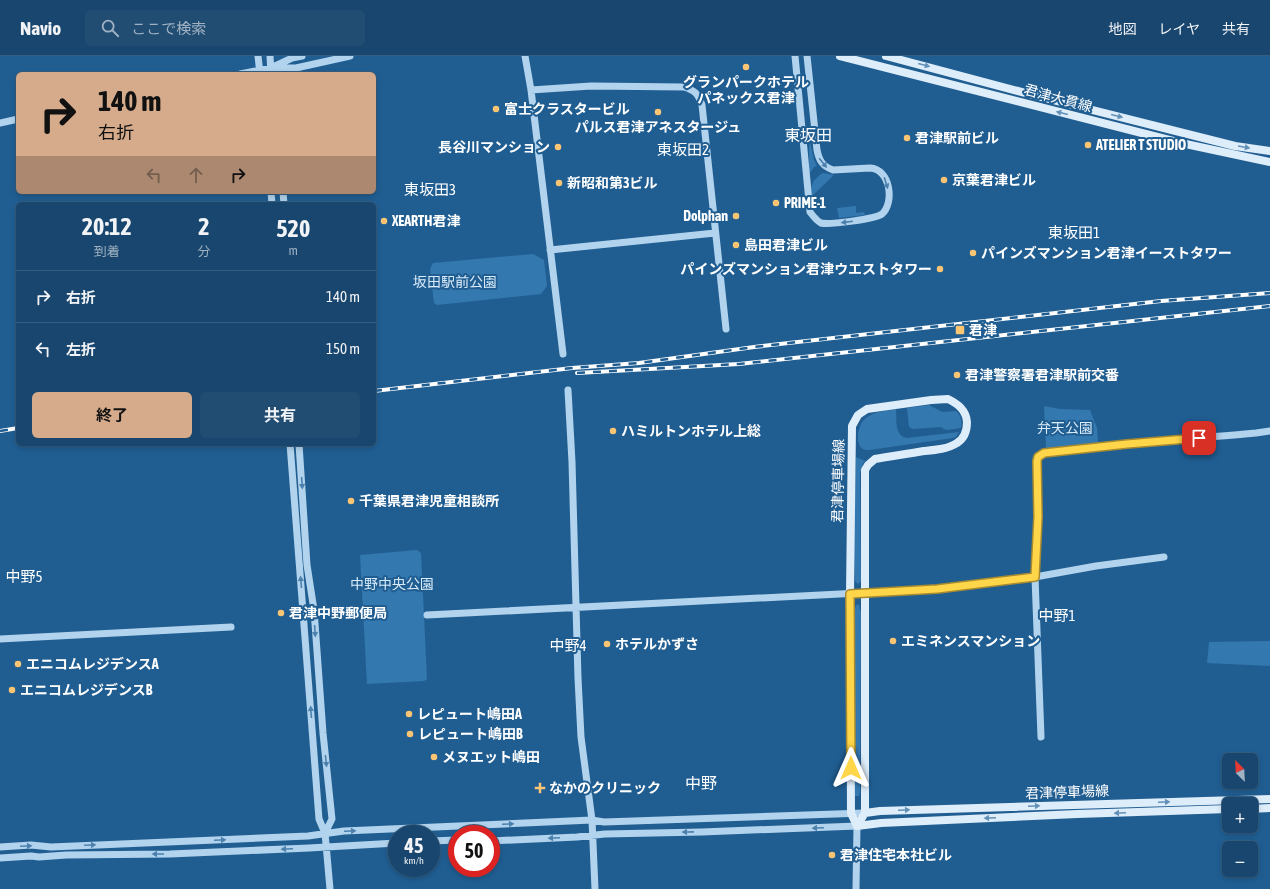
<!DOCTYPE html>
<html lang="ja">
<meta charset="utf-8">
<style>
body{margin:0;font-family:"Asap Condensed","Noto Sans JP",sans-serif;background:#214d73;color:#f1f3f6;height:100vh;display:flex;flex-direction:column;font-size:15px;white-space:nowrap}
*{box-sizing:border-box;margin:0}
p{font-size:13px;color:#9fb1c2}
.icon{flex:none;width:22px;height:22px;fill:none;stroke:currentColor;stroke-width:2;stroke-linecap:round;stroke-linejoin:round}
.map{position:relative;flex:1;overflow:hidden}
.side{position:absolute;left:16px;top:146px;width:360px;height:244px;display:flex;flex-direction:column;background:#18466e;border-radius:6px;box-shadow:0 2px 6px #0003,0 0 0 1px #365e81}
.side>*{flex:none}
.hud{position:absolute;left:16px;top:16px;width:360px;height:122px;border-radius:6px;box-shadow:0 2px 6px #0003,0 0 0 1px #365e81;background:#d6ab8b;color:#111;overflow:hidden}
.needle{width:26px;rotate:336deg}
.buttons{position:absolute;left:1222px;top:697px;display:grid;gap:8px}
.buttons a{display:grid;place-items:center;width:36px;height:36px;border-radius:6px;background:#18466e;box-shadow:0 2px 6px #0003,0 0 0 1px #365e81;font-size:20px}
.speed{position:absolute;left:388px;top:769px;display:flex;gap:8px;font-size:20px;font-weight:700;text-align:center}
.speed>*{display:grid;place-content:center;width:52px;height:52px;border-radius:50%;background:#18466e;box-shadow:0 2px 6px #0003,0 0 0 1px #365e81;line-height:1}
.speed small{font-size:10px;font-weight:400}
.speed .limit{border:6px solid #d22;background:#fff;color:#111}
.pin{position:absolute;display:grid;place-items:center;width:34px;height:34px;color:#fff;margin:-17px;border-radius:8px;box-shadow:0 2px 6px #0006}
.me{position:absolute;width:44px;margin:-22px;rotate:0deg;stroke-linejoin:round;filter:drop-shadow(0 0 3px #0008)}
.turn{display:flex;align-items:center;gap:14px;height:84px;padding:0 16px;font-size:18px}
.turn .icon{width:52px;height:52px;stroke-width:2.5}
.turn b{display:block;font-size:28px;line-height:34px}
.lanes{display:flex;align-items:center;height:38px;padding:0 16px;background:#0003;justify-content:center;gap:20px;direction:ltr}
.lanes .off{opacity:.35}
.eta{display:flex;justify-content:space-evenly;align-items:center;height:68px;text-align:center}
.eta b{font-size:24px;font-weight:700;line-height:28px}
.action{display:flex;gap:8px;margin-top:auto;padding:8px 16px}
.action a{flex:1;height:46px;border-radius:6px;background:#d6ab8b;color:#111;font-size:16px;font-weight:700;line-height:46px;text-align:center}
.action a+a{background:#214d73;color:#f1f3f6}
ul{padding:0;list-style:none}
li{display:flex;align-items:center;gap:12px;height:52px;padding:0 16px;border-top:1px solid #365e81}
li div{flex:1}
li b{display:block;font-size:15px}
li em{font-style:normal}
header{display:flex;align-items:center;gap:24px;box-sizing:border-box;height:56px;padding:0 20px;background:#18466e;border-bottom:1px solid #365e81}
header strong{font-size:19px}
nav{display:flex;gap:22px;margin-inline-start:auto;font-size:14px}
.search{width:280px;height:36px;background:#214d73;display:flex;align-items:center;gap:10px;box-sizing:border-box;padding:0 14px;border-radius:6px;color:#9fb1c2;font-size:15px}
.map>svg:first-child{display:block}
.green{fill:#3478b0}
.lines{fill:none;stroke-linecap:round;stroke-linejoin:round}
.tertiary{stroke:#b2d3ed;stroke-width:7}
.secondary{stroke:#deedfa;stroke-width:8}
.rail-casing{stroke:#fff;stroke-width:4}
.rail{stroke:#205e92;stroke-width:2.5;stroke-dasharray:8;stroke-linecap:butt}
.oneway{fill:#6290b6}
.oneway2{fill:#4c81ad}
.route-casing{stroke:#a68a30;stroke-width:10}
.route{stroke:#ffd54a;stroke-width:7}
.poi-dot{fill:#fbc573;stroke:#205e92;stroke-width:1.5}
.labels{text-anchor:middle;dominant-baseline:central;stroke-width:4;stroke-linejoin:round;paint-order:stroke}
.poi-label{font-size:14px;font-weight:bold;fill:#fff;stroke:#205e92;text-anchor:start}
.street-label{font-size:14px;fill:#fff;stroke:#205e92}
.park-label{font-size:14px;fill:#d8ebfa;stroke:#205e92}
.neighbourhood-label{font-size:15px;fill:#fff;stroke:#205e92}
.quarter-label{font-size:16px;fill:#fff;stroke:#205e92}
</style>
<header>
<strong>Navio</strong>
<div class="search"><svg class="icon" aria-label="search" viewBox="0 0 24 24"><circle cx="10" cy="10" r="6"/><path d="M15 15l6 6"/></svg>ここで検索</div>
<nav><a>地図</a><a>レイヤ</a><a>共有</a></nav>
</header>
<div class="map">
<svg width="1270" height="833" viewBox="0 0 1270 833">
<rect width="100%" height="100%" fill="#205e92"/>
<path class="green" d="M810 85 814 104 817 110 814 111 809 118V92Z
M823 117 834 119 812 140C810 129 813 123 823 117Z
M856 150V157L864 156 865 159 839 162 837 152Z
M533 198 544 204 547 230 541 238 437 249 434 247 430 213 433 207Z
M929 349 942 356 956 355C961 359 962 365 961 372L946 374 941 371 913 373 909 371 907 352Z
M1044 350 1060 353 1090 354 1097 372 1098 387 1048 394 1046 391Z
M896 353C897 364 894 380 907 382L959 376 956 381 953 382 869 394C868 394 864 394 863 393 854 388 858 367 866 362 875 355 885 355 896 353Z
M856 401 865 405 863 407 860 418 861 525 858 528 855 525 854 491Z
M417 494 421 497 427 623 424 625 367 628 360 499Z
M857 548 859 549 861 557 860 736 859 740H855V552Z
M1270 585V610L1207 607 1209 586Z"/>
<g class="lines">
<path class="tertiary" d="M258 0 260 18
M270 0 271 18
M525 0 531 34 563 298
M795 0 810 156C813 160 817 165 821 167 829 169 876 163 882 158 895 146 890 113 870 112L833 114C822 110 819 104 817 94L807 0
M273 11 292 2 302 0
M240 18 271 12H296L350 0
M531 34 591 30 684 31C696 35 698 38 702 49L726 273
M0 67 18 63
M271 136 272 148
M283 136 284 148
M550 194 715 177
M568 334 572 406 578 622 581 681 592 764 595 833
M290 388 319 763 325 777 330 833
M299 388 307 509 314 554 323 677 332 763 325 777
M427 559 937 533 1035 521 1096 510 1164 501
M0 583 231 571
M1041 681 1035 521 1038 461 1037 405 1038 401C1048 394 1073 394 1086 393 1143 386 1200 382 1256 377L1270 375
M431 785 457 784
M491 785 577 781 605 778 702 776 857 770 856 833
M0 791 31 789 51 791 308 780 344 775 592 764 604 766 865 757
M0 802 31 800 39 801 66 799 170 798 309 792 397 787"/>
<path class="secondary" d="M840 0 1181 87 1270 106
M886 0 1033 39 1235 90 1270 95
M948 343C958 348 966 354 967 366 967 374 965 382 957 387 948 393 935 394 924 395 908 398 891 400 875 403L868 409 865 414V757L857 770 851 757 850 538 852 370 858 359 867 353 931 344Z
M1251 753 1270 752
M865 757 880 755 1270 743
M857 770 881 767 1077 758 1229 753"/>
<g class="rail-casing">
<path id="rail" d="M577 317 739 308 1270 250
M374 335 572 312 639 307 754 291 1161 245 1270 237
M0 375 18 372"/>
</g>
<use href="#rail" class="rail"/>
</g>
<defs><path id="oneway-solid" d="M-6-.8H1V-3.2L6.5 0L1 3.2V.8H-6Z"/></defs>
<g class="oneway">
<use href="#oneway-solid" transform="translate(924 9) rotate(15)"/>
<use href="#oneway-solid" transform="translate(1062 57) rotate(-166)"/>
<use href="#oneway-solid" transform="translate(1117 60) rotate(14)"/>
<use href="#oneway-solid" transform="translate(1244 91) rotate(10)"/>
<use href="#oneway-solid" transform="translate(1164 746) rotate(-2)"/>
<use href="#oneway-solid" transform="translate(1034 750) rotate(-2)"/>
<use href="#oneway-solid" transform="translate(904 754) rotate(-2)"/>
<use href="#oneway-solid" transform="translate(1120 757) rotate(178)"/>
<use href="#oneway-solid" transform="translate(990 762) rotate(177)"/>
</g>
<g class="oneway2">
<use href="#oneway-solid" transform="translate(823 107) rotate(51)"/>
<use href="#oneway-solid" transform="translate(886 127) rotate(73)"/>
<use href="#oneway-solid" transform="translate(847 166) rotate(173)"/>
<use href="#oneway-solid" transform="translate(302 427) rotate(86)"/>
<use href="#oneway-solid" transform="translate(301 526) rotate(-95)"/>
<use href="#oneway-solid" transform="translate(315 575) rotate(86)"/>
<use href="#oneway-solid" transform="translate(311 656) rotate(-94)"/>
<use href="#oneway-solid" transform="translate(326 705) rotate(84)"/>
<use href="#oneway-solid" transform="translate(508 768) rotate(-3)"/>
<use href="#oneway-solid" transform="translate(818 772) rotate(178)"/>
<use href="#oneway-solid" transform="translate(350 775) rotate(-3)"/>
<use href="#oneway-solid" transform="translate(688 776) rotate(179)"/>
<use href="#oneway-solid" transform="translate(554 782) rotate(178)"/>
<use href="#oneway-solid" transform="translate(220 784) rotate(-2)"/>
<use href="#oneway-solid" transform="translate(90 789) rotate(-2)"/>
<use href="#oneway-solid" transform="translate(26 790) rotate(-2)"/>
<use href="#oneway-solid" transform="translate(287 793) rotate(178)"/>
<use href="#oneway-solid" transform="translate(158 798) rotate(180)"/>
</g>
<g class="lines">
<g class="route-casing">
<path id="route" d="M851 712 850 538 937 533 1035 521 1038 461 1037 405 1038 401 1044 397 1127 388 1199 382"/>
</g>
<use href="#route" class="route"/>
</g>
<g class="poi-dot">
<circle cx="746" cy="11" r="4"/>
<circle cx="496" cy="53" r="4"/>
<circle cx="658" cy="56" r="4"/>
<circle cx="907" cy="82" r="4"/>
<circle cx="1088" cy="89" r="4"/>
<circle cx="558" cy="91" r="4"/>
<circle cx="944" cy="124" r="4"/>
<circle cx="559" cy="127" r="4"/>
<circle cx="776" cy="147" r="4"/>
<circle cx="736" cy="160" r="4"/>
<circle cx="384" cy="165" r="4"/>
<circle cx="736" cy="189" r="4"/>
<circle cx="973" cy="197" r="4"/>
<circle cx="940" cy="213" r="4"/>
<rect x="955" y="269" width="10" height="10" rx="2"/>
<circle cx="957" cy="319" r="4"/>
<circle cx="613" cy="375" r="4"/>
<circle cx="351" cy="445" r="4"/>
<circle cx="281" cy="557" r="4"/>
<circle cx="893" cy="585" r="4"/>
<circle cx="607" cy="588" r="4"/>
<circle cx="18" cy="608" r="4"/>
<circle cx="12" cy="634" r="4"/>
<circle cx="409" cy="658" r="4"/>
<circle cx="410" cy="678" r="4"/>
<circle cx="434" cy="701" r="4"/>
<path d="M538 726h4v4h4v4h-4v4h-4v-4h-4v-4h4z"/>
<circle cx="832" cy="799" r="4"/>
</g>
<g class="labels">
<g class="poi-label">
<text x="746" y="26" text-anchor="middle">グランパークホテル<tspan x="746" dy="16">パネックス君津</tspan></text>
<text x="504" y="53">富士クラスタービル</text>
<text x="658" y="71" text-anchor="middle">パルス君津アネスタージュ</text>
<text x="915" y="82">君津駅前ビル</text>
<text x="1096" y="89">ATELIER T STUDIO</text>
<text x="550" y="91" text-anchor="end">長谷川マンション</text>
<text x="952" y="124">京葉君津ビル</text>
<text x="567" y="127">新昭和第3ビル</text>
<text x="784" y="147">PRIME-1</text>
<text x="728" y="160" text-anchor="end">Dolphan</text>
<text x="392" y="165">XEARTH君津</text>
<text x="744" y="189">島田君津ビル</text>
<text x="981" y="197">パインズマンション君津イーストタワー</text>
<text x="932" y="213" text-anchor="end">パインズマンション君津ウエストタワー</text>
<text x="969" y="274">君津</text>
<text x="965" y="319">君津警察署君津駅前交番</text>
<text x="621" y="375">ハミルトンホテル上総</text>
<text x="359" y="445">千葉県君津児童相談所</text>
<text x="289" y="557">君津中野郵便局</text>
<text x="901" y="585">エミネンスマンション</text>
<text x="615" y="588">ホテルかずさ</text>
<text x="26" y="608">エニコムレジデンスA</text>
<text x="20" y="634">エニコムレジデンスB</text>
<text x="417" y="658">レピュート嶋田A</text>
<text x="418" y="678">レピュート嶋田B</text>
<text x="442" y="701">メヌエット嶋田</text>
<text x="549" y="732">なかのクリニック</text>
<text x="840" y="799">君津住宅本社ビル</text>
</g>
<g class="street-label">
<text transform="translate(1058 42) rotate(15)">君津大貫線</text>
<text transform="translate(838 425) rotate(-89)">君津停車場線</text>
<text transform="translate(1067 736) rotate(-2)">君津停車場線</text>
</g>
<g class="park-label">
<text x="455" y="226">坂田駅前公園</text>
<text x="1065" y="372">弁天公園</text>
<text x="392" y="528">中野中央公園</text>
</g>
<g class="neighbourhood-label">
<text x="683" y="93">東坂田2</text>
<text x="430" y="133">東坂田3</text>
<text x="1074" y="176">東坂田1</text>
<text x="24" y="520">中野5</text>
<text x="1057" y="559">中野1</text>
<text x="568" y="589">中野4</text>
</g>
<g class="quarter-label">
<text x="808" y="79">東坂田</text>
<text x="701" y="727">中野</text>
</g>
</g>
</svg>
<div class="buttons">
<a><svg class="needle" viewBox="-14 -14 28 28"><path d="M0-13l5 13h-10z" fill="#e53935"/><path d="M0 13l5-13h-10z" fill="#9fb1c2"/></svg></a>
<a>+</a>
<a>−</a>
</div>
<div class="speed"><div>45<small>km/h</small></div><div class="limit">50</div></div>
<div class="pin" style="left:1199px;top:382px;background:#d93025"><svg class="icon" aria-label="arrive" viewBox="0 0 24 24"><path d="M6 21V4h12l-3 4 3 4H6"/></svg></div>
<svg class="me" style="left:851px;top:712px" viewBox="-20 -20 40 40"><path d="M0-17L14 15 0 8-14 15z" fill="#ffd54a" stroke="#fff" stroke-width="4"/></svg>
<div class="hud">
<div class="turn"><svg class="icon" aria-label="right" viewBox="0 0 24 24"><path d="M7 20v-9h11M14 6l5 5-5 5"/></svg><div><b>140 m</b>右折</div></div>
<div class="lanes"><svg class="icon off" aria-label="left" viewBox="0 0 24 24"><path d="M17 20v-9H6M10 6l-5 5 5 5"/></svg><svg class="icon off" aria-label="ahead" viewBox="0 0 24 24"><path d="M12 20V5M6 11l6-6 6 6"/></svg><svg class="icon" aria-label="right" viewBox="0 0 24 24"><path d="M7 20v-9h11M14 6l5 5-5 5"/></svg></div>
</div>
<section class="side">
<div class="eta">
<div><b>20:12</b><p>到着</p></div>
<div><b>2</b><p>分</p></div>
<div><b>520</b><p>m</p></div>
</div>
<ul>
<li><svg class="icon" aria-label="right" viewBox="0 0 24 24"><path d="M7 20v-9h11M14 6l5 5-5 5"/></svg><div><b>右折</b></div><em>140 m</em></li>
<li><svg class="icon" aria-label="left" viewBox="0 0 24 24"><path d="M17 20v-9H6M10 6l-5 5 5 5"/></svg><div><b>左折</b></div><em>150 m</em></li>
</ul>
<div class="action"><a>終了</a><a>共有</a></div>
</section>
</div>
